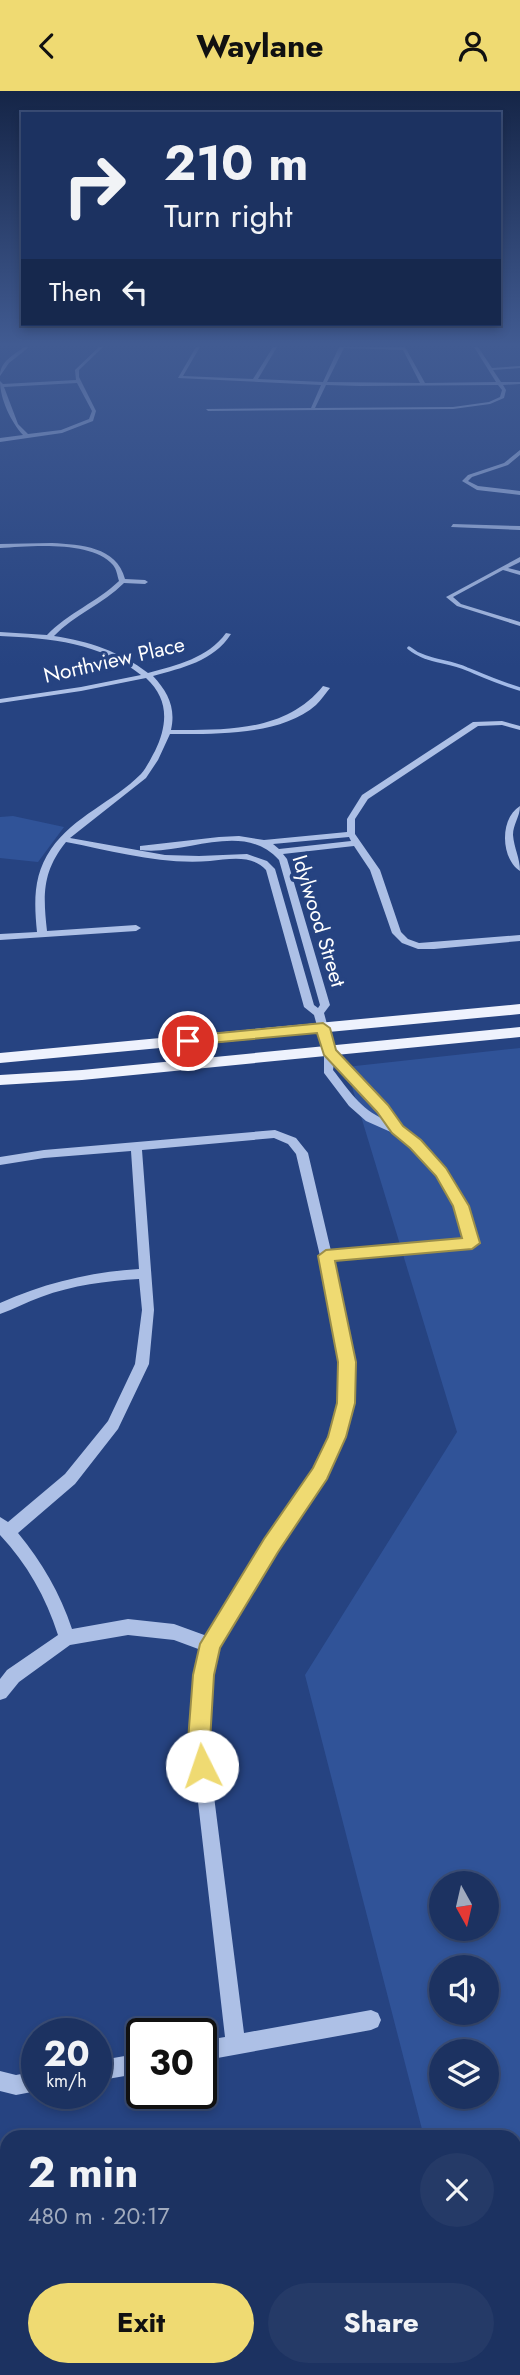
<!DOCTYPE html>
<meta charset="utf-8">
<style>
body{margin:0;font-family:Jost,sans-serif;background:#253a67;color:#f1f3f6;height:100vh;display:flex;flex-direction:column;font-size:26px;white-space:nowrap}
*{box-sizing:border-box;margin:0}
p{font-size:23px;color:#a0aabd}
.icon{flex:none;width:38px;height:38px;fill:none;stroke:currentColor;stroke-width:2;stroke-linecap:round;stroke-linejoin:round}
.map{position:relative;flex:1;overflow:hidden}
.drawer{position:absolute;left:0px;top:2039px;width:522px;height:247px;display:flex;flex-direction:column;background:#1c3261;border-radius:21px 21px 0 0;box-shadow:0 4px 10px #0003,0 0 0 2px #3a4d76}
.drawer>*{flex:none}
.top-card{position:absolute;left:21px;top:21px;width:480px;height:214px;border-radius:0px;box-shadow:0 4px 10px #0003,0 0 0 2px #3a4d76;background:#1c3261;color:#f1f3f6;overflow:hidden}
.needle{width:46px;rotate:172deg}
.tools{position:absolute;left:429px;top:1780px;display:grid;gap:14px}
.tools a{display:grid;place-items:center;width:70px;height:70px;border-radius:50%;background:#1c3261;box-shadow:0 4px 10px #0003,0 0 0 2px #3a4d76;font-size:35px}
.speed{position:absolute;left:21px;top:1927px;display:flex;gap:14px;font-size:35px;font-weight:700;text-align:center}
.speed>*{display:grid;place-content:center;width:91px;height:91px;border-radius:50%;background:#1c3261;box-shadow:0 4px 10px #0003,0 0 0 2px #3a4d76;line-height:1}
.speed small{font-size:18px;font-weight:400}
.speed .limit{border:4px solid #111;border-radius:10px;background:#fff;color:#111}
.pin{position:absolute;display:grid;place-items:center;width:60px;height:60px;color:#fff;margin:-30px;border:4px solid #fff;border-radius:50%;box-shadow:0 2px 7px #0007}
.me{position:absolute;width:77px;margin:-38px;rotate:356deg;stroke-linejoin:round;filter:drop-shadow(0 0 5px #0008)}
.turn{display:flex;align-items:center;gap:24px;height:147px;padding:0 28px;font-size:32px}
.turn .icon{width:91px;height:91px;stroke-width:2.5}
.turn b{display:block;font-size:49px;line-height:60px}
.then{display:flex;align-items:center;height:66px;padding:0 28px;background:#0003;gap:14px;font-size:26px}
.round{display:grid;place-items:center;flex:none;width:74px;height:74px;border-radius:37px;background:#253a67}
.overview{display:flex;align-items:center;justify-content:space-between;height:119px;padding:0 28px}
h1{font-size:42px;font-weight:700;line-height:52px}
.cta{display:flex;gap:14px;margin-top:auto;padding:14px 28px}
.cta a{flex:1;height:80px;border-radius:42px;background:#efda72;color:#111;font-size:28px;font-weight:700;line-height:80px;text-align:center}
.cta a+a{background:#253a67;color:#f1f3f6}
header{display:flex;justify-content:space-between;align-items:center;height:91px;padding:0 28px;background:#efda72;color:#111;font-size:32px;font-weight:700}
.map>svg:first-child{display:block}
.green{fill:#305398;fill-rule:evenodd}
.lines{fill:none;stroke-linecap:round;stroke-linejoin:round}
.stream{stroke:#a2bae7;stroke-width:3.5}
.minor{fill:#adc0e6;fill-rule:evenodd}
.major{fill:#eef2fd;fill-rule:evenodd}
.route{fill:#efda72;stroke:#9b8e4a;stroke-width:2}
.labels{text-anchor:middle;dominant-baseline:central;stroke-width:7;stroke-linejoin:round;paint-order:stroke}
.far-street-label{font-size:21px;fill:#fff;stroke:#264381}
</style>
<header><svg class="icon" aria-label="back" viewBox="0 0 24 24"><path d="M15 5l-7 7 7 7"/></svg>Waylane<svg class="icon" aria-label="person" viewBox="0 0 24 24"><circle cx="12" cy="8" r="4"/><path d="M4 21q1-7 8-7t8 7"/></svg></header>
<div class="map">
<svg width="520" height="2284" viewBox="0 0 520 2284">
<rect width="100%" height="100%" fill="#264381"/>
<path class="green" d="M13 725 64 736 38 771 0 767V726Z
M520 957V2284H0V2193L7 2191V2278H514V2046H424L305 1584 457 1341 346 976ZM441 1792H486V1838H441ZM441 1876H486V1922H441ZM441 1960H486V2006H441Z"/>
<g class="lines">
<path class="stream" d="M409 557C426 571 447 569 467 578 486 586 499 592 520 598"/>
<path class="minor" d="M24 256H29L9 272 0 285C0 270 14 264 24 256Z
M99 256H103L79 279V286L96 320 93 330 62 342 0 351V347L23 344C11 331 0 308 0 290L3 293 76 289 75 279ZM77 292 92 320 89 328 61 339 28 343 18 333 4 296Z
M196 256H200L183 285 253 288 273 256H277L258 288 323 291 339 256H405L425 292 496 291 474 256H478L492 277 520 275V277L493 279 501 291H520V293L503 294 506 299 504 307 490 313 453 318 208 320 206 318 311 317 321 294 178 287ZM344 257 403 259 420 292 327 291ZM326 294 360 295 498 294 502 299 500 306 489 311 453 316 315 317Z
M520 359V364L508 374 472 386 468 390 478 395 520 400V404L477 399 462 390 468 384 504 372Z
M453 433 520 435V439L451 436Z
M52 452C81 454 116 455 125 488L145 489 148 491 145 493 124 492C103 513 74 524 54 545 88 550 121 561 148 582 177 574 208 567 226 542L231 543C214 570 182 577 153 585 168 601 176 617 171 639 226 639 286 641 323 595L330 597C326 602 321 609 316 614 281 645 214 643 170 643L158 669 146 687 70 747 165 764 199 765 247 763 267 770 275 778 314 914 318 917 320 914 279 769C243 729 185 765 140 759V755L219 746 239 745 264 749 347 741V728L362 704 473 631 502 630 520 635V639L502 634 478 635 368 708 355 728V743L380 779 401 841 408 848 419 852 520 844V850L434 858H418L402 852 392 842 370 779 354 755 283 763 287 768 330 914 324 922 334 959 386 1015 401 1036 419 1050 445 1078 467 1115 478 1152 476 1155 472 1157 333 1169 354 1271 353 1312 344 1346 325 1386 276 1460 217 1556 212 1584 207 1650 244 1942 371 1919 378 1922 381 1929 378 1936 371 1939 201 1970V1950L225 1946 191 1650 196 1584 201 1559 174 1549 128 1544 70 1554 19 1591 6 1607 0 1609V1588L7 1579 58 1544C46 1506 27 1473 0 1444V1426L8 1431 65 1383 108 1330 135 1273 142 1219 139 1188C106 1190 73 1194 41 1206 27 1211 14 1218 0 1223V1212C45 1192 90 1181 139 1178L131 1060 44 1067 0 1074V1066L44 1059 275 1039 296 1047 308 1062 331 1160 465 1148 455 1115 437 1084 411 1056 393 1042 366 1030 349 1015 324 982V960L314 924 304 916 266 779C251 763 229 768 210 770 161 774 113 760 66 751 42 781 43 804 47 840L136 834 141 837 136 840 0 849V843L37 841C34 811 33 784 51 758 74 725 113 711 141 683 147 676 151 667 155 660 168 633 169 608 146 587L81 600 0 612V608L81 596 141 584C101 552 50 547 0 545V541L47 544C68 522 97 511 119 490 117 484 117 479 113 474 92 449 30 455 0 457V453ZM349 746 351 750 279 758 273 753ZM334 972 378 1021 384 1028C361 1019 348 998 333 979ZM274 1047 288 1053 296 1063 320 1165 340 1271 339 1312 330 1346 315 1378 266 1450 207 1545 174 1533 128 1528 72 1538C60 1502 42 1471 18 1442L75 1393 118 1338 149 1273 154 1219 142 1059Z
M520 466V471L508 477 520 480V484L503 479 453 506 461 513 520 531V535L457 515 446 506Z
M520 715C520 726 513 733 513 744 514 757 520 767 520 780 501 768 499 728 520 715Z
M142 1962V1982L96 1990V1970Z
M0 1980 16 1984 37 1980V2000L16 2004 0 2000Z"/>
<path class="major" d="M520 913V923L0 972V962Z
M520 936V946L82 989 0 994V984L82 979Z"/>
</g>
<linearGradient id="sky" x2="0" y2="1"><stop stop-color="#152547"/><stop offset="0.44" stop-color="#415b92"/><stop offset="1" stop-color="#415b92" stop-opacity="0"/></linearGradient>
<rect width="520" height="576" fill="url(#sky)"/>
<path class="route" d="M323 932 330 937 336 959 388 1014 403 1035 421 1049 446 1077 469 1115 480 1152 472 1158 335 1170 356 1271 355 1312 346 1346 327 1388 278 1461 220 1557 214 1584 210 1650 213 1675 210 1683 202 1686 194 1683 188 1650 193 1584 200 1553 264 1448 313 1377 328 1346 337 1312 338 1271 318 1165 326 1159 462 1147 453 1115 436 1085 410 1057 392 1042 377 1021 324 964 317 942 188 954 181 950 188 945Z"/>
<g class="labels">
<g class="far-street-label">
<text transform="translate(114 569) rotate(-13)">Northview Place</text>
<text transform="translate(319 830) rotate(73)">Idylwood Street</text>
</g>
</g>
</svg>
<div class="tools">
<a><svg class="needle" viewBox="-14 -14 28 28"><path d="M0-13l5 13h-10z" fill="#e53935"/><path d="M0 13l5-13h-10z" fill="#a0aabd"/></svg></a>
<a><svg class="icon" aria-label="sound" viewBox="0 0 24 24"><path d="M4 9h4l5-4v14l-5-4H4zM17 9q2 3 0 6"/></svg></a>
<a><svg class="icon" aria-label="layers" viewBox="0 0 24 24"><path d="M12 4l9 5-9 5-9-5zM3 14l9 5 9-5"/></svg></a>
</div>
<div class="speed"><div>20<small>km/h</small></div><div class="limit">30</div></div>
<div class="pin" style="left:188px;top:950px;background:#d93025"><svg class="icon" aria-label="arrive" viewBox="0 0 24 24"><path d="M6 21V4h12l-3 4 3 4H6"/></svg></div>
<svg class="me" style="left:202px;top:1675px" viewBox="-20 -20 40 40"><circle r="19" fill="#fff"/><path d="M0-13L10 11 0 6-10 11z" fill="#efda72"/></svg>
<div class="top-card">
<div class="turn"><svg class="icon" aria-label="right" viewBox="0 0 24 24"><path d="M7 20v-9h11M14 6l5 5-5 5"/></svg><div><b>210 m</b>Turn right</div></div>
<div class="then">Then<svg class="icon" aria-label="left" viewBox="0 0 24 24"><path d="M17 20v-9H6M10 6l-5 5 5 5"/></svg></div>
</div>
<section class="drawer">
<div class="overview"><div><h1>2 min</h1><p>480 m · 20:17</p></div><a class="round"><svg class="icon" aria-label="close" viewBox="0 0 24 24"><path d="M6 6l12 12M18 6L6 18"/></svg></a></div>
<div class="cta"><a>Exit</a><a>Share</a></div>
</section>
</div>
